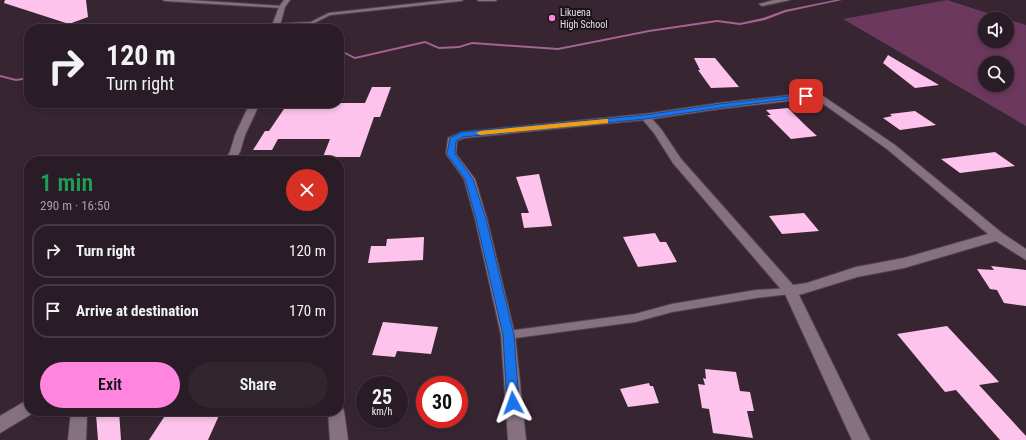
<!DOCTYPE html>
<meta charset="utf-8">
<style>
body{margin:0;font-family:"Roboto Condensed",sans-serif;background:#31252e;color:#f1f3f6;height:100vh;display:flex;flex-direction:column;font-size:15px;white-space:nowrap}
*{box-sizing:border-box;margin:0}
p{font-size:13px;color:#a5a1a7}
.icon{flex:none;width:22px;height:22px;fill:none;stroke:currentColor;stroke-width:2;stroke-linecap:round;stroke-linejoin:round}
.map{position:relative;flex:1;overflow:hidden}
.side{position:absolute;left:24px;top:156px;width:320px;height:260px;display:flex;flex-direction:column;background:#291c26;border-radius:16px;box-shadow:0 2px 6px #0003,0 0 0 1px #453a43}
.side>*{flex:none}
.top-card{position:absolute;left:24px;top:24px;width:320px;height:84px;border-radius:16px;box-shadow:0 2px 6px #0003,0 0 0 1px #453a43;background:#291c26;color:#f1f3f6;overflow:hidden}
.controls{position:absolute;left:978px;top:12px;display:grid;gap:8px}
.controls a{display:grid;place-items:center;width:36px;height:36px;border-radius:50%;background:#291c26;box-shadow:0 2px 6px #0003,0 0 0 1px #453a43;font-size:20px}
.speed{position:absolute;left:356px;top:376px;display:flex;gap:8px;font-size:20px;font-weight:700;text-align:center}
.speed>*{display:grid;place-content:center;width:52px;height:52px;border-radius:50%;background:#291c26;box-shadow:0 2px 6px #0003,0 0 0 1px #453a43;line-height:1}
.speed small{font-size:10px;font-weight:400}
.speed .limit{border:6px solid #d22;background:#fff;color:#111}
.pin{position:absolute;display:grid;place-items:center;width:34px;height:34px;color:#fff;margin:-17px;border-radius:8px;box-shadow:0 2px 6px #0006}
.me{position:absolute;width:44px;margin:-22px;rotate:356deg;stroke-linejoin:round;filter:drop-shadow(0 0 3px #0008)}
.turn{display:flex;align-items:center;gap:14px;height:84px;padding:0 16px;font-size:18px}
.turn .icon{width:52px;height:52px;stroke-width:2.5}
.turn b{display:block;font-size:28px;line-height:34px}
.round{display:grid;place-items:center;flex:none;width:42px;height:42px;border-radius:21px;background:#31252e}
.head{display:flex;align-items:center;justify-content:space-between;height:68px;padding:0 16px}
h1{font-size:24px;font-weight:600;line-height:30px;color:#1e9e55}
.cta{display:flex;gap:8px;margin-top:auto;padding:8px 16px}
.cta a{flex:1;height:46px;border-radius:24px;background:#ff85df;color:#111;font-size:16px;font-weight:600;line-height:46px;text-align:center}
.cta a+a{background:#31252e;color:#f1f3f6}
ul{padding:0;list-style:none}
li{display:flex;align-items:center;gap:12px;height:54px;margin:0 8px 6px;padding:0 8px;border:2px solid #453a43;border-radius:16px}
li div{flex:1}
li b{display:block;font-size:15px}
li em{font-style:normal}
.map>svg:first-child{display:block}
.green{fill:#6c385e;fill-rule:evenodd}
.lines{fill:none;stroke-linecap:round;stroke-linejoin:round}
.stream{fill:#a66393;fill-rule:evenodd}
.building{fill:#fec3ec}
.lane-casing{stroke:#53444e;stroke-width:2}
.street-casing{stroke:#53444e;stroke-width:2}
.lane{fill:#867180;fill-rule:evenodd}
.street{fill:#867180;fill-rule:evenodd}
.route{fill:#1a73e8;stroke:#114b97}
.slow{fill:#f59e0b}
.poi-dot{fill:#ff85df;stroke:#191217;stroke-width:1.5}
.labels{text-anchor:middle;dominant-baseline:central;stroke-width:4;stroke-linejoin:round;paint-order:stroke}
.far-poi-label{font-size:10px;fill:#ebdfe6;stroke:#191217;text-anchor:start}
</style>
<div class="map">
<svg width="1026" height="440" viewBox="0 0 1026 440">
<rect width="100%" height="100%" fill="#372632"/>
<path class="green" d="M947 0 1006 19H985V41H1007V19L1026 25V126L843 19ZM985 63H1007V85H985Z"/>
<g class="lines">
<path class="stream" d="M835 0H842L786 12 765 20 740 25 717 22 649 32 558 50 472 44 459 48 439 49 425 43 355 59 339 51V49L355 57 425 41 439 47 459 46 472 42 558 48 649 30 717 20 740 23 763 18 785 10Z
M0 75 16 79 29 77V79L16 81 0 77Z"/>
</g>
<path class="building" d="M5 0H86L88 17 69 24 4 3Z
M888 55 939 85 915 88 883 63Z
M694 58H715L739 87 711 88 698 70H700Z
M372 87H391L380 117H374L360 157H323L330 139H278L272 150H253L265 131H269L288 103H365Z
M788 108 805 125 817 136 791 139 767 115H771L766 110Z
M915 111 936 125 900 130 883 118 892 116 890 114Z
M995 152 1015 166 960 173 941 159Z
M539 174 552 226 524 228 521 213H529L516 177Z
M804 213 819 231 782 234 769 216Z
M655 233 660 242H666L677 262 638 267 623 237Z
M424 237 423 260 368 263 371 246H386L387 239Z
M991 266 1026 270V306L1004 303 997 290 990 289 977 269 994 270Z
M383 322 438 327 431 354 397 351 395 357 372 355Z
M947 326 999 382 979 385 1026 436V440H1000L956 390 945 392 897 334Z
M705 369 736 372 740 391 750 392 754 411H747L753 438 713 433 709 409 702 408 698 384 705 385 703 378 706 379Z
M649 383 650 386H653L659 403 628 407 620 389Z
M103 411H119L121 440H98L96 414Z
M168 411H221L208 440H149Z"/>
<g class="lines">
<g class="lane-casing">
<path id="lane" d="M163 0H188L282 6 284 7 282 8 165 1Z
M447 0H463L461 1 330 15 312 24 275 26 273 25 275 24 311 22 329 13Z
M477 0H497L495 1H479Z
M790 288 793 289 795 291 793 293 790 294 756 298 672 312 635 322 508 339 505 338 503 335 505 332 508 331 635 314 672 304 756 290Z"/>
</g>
<g class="street-casing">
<path id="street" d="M284 0H290L285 7 279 29H259L273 23 279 7Z
M774 0H790L762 6 759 4Z
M82 26 91 27 95 29H82Z
M817 92 895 145 1002 233 1026 249V260L996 241 904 268 857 277 799 295 870 440H852L785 294 673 163 654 133 643 120 464 138 457 141 456 154 475 179 487 219 515 335 526 440H508L501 335 475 219 464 179 446 154 448 138 462 132 645 114 719 103ZM815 98 887 149 988 234 904 258 856 267 807 283 793 285 681 159 661 129 652 119 719 109Z
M250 103H260L245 135 240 152 234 161H224L230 152 235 135Z
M29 399V411H35V412L0 433V416Z
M339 404 342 406 344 411 348 440H330L328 411H339Z
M71 411H87L86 440H68Z"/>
</g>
<use href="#lane" class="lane"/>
<use href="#street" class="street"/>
</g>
<path class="route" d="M806 94 810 96 809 97 719 108 645 119 463 137 456 141 455 154 473 179 486 219 514 335 519 403 517 407 513 408 509 407 507 403 503 335 476 219 465 179 447 154 450 138 462 132 645 115 719 104Z"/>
<path class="slow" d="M606 119H608V123L480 135 476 133 480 131Z"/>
<circle class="poi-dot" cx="552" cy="18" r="4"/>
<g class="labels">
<g class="far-poi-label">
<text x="560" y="12">Likuena<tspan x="560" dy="12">High School</tspan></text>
</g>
</g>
</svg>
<div class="controls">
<a><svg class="icon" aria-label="sound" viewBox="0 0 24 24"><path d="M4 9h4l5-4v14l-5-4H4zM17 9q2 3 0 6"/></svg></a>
<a><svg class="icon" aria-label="search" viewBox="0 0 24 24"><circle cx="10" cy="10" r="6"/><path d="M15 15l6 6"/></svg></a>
</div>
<div class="speed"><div>25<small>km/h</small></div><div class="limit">30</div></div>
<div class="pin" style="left:806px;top:96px;background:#d93025"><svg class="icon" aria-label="arrive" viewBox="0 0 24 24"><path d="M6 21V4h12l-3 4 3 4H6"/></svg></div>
<svg class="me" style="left:513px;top:403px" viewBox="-20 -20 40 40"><path d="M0-17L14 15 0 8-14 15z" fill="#1a73e8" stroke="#fff" stroke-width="4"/></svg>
<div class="top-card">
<div class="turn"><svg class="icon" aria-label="right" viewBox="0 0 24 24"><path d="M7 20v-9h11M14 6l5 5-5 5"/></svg><div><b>120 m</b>Turn right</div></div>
</div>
<section class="side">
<div class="head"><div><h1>1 min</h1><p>290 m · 16:50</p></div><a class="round" style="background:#d93025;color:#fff"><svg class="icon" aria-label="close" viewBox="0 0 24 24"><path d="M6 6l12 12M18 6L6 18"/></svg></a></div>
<ul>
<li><svg class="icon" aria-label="right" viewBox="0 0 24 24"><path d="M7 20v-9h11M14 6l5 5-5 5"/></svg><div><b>Turn right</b></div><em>120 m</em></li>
<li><svg class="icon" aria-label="arrive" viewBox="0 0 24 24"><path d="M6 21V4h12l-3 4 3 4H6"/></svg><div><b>Arrive at destination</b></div><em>170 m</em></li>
</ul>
<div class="cta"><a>Exit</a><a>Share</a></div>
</section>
</div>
